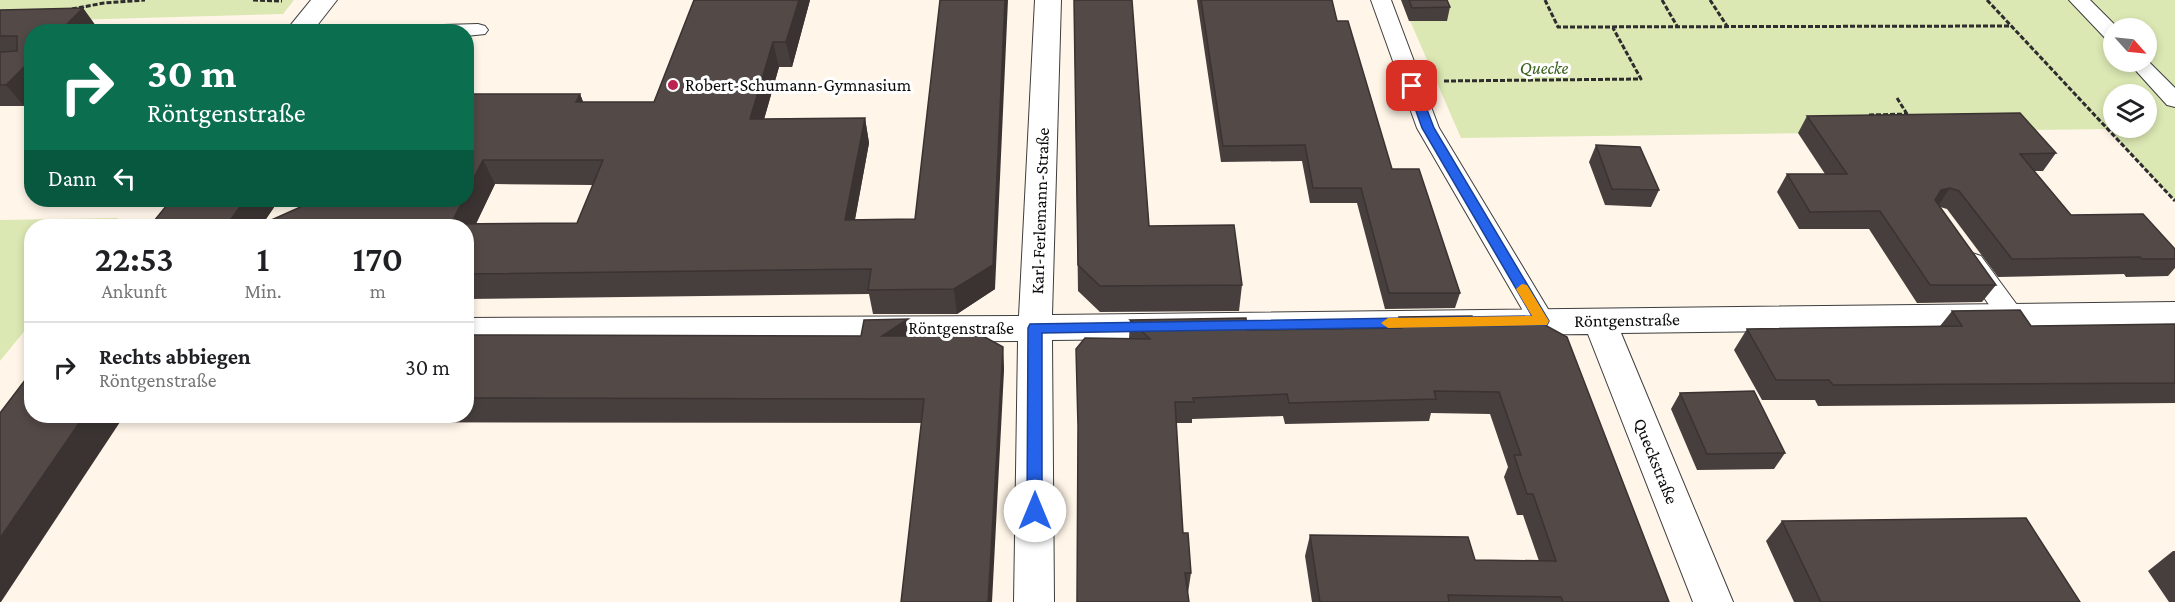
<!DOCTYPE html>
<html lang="de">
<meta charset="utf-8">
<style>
body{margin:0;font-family:"Crimson Pro",serif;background:#f6f6f6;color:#202124;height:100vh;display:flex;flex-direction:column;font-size:22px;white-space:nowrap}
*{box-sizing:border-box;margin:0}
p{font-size:20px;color:#757577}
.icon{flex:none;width:33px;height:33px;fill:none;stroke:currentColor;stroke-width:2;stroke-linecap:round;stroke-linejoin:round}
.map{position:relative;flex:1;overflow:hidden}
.sheet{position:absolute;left:24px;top:219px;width:450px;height:204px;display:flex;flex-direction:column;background:#fff;border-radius:24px;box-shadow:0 3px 9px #0003}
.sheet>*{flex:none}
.banner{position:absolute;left:24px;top:24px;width:450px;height:183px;border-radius:24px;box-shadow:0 3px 9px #0003;background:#0b6e4f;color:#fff;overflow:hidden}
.needle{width:39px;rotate:117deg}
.fabs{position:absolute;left:2103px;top:18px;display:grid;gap:12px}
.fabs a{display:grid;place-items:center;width:54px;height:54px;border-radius:50%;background:#fff;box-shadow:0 3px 9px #0003;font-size:30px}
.pin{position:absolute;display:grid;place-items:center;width:51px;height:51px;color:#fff;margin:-26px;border-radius:12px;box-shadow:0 3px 9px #0006}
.me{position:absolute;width:66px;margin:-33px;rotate:0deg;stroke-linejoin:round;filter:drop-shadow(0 0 4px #0008)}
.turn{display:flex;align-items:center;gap:21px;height:126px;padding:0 24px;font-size:27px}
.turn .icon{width:78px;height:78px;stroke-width:2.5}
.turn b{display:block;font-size:42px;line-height:51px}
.then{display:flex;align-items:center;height:57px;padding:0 24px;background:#0003;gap:12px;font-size:22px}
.eta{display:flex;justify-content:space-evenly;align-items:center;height:102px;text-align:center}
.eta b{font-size:36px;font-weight:600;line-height:42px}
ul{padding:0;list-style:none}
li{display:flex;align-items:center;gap:18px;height:90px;padding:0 24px;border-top:2px solid #e0e0e0}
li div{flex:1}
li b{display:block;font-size:22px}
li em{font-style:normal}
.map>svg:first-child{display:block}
.green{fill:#dbe8b3;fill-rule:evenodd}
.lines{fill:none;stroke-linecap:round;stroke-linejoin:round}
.service-casing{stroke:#3e3e3e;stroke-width:2}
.minor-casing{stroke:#3e3e3e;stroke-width:2}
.path{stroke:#2d2d2d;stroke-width:3;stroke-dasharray:5 2;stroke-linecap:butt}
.service{fill:#fff;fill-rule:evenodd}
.minor{fill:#fff;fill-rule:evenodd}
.wall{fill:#473f3d;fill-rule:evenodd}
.shaded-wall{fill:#3a3332}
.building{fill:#534947;stroke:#3a3332;stroke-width:1.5}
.route{fill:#2563eb;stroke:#184099;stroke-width:1.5}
.slow{fill:#f59e0b}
.poi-dot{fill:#b9254f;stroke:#fff;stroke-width:2}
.labels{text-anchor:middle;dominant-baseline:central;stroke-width:6;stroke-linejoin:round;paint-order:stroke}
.park-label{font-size:18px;font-style:italic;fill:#3b611c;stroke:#fff}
.poi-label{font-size:18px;fill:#0b0b0b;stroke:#fff;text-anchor:start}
.street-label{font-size:18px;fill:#0b0b0b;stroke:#fff}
</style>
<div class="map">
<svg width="2175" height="602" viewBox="0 0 2175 602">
<rect width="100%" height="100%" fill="#fff5e8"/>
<path class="green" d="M0 0H294L283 14 0 22Z
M1401 0H2175V201L2108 129 1461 138ZM2114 28H2146V62H2114ZM2114 94H2146V128H2114Z
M118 218 110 226H32L31 323 0 361V220Z"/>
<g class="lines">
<g class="service-casing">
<path id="service" d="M1371 0H1391L1439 128 1551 314 1555 321 1551 328 1542 331 1533 328 1417 128Z
M2069 0H2090L2118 28H2114V42L2107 40Z
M478 24 485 26 488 30 485 34 466 36V32H399L402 28 409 26Z
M2146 59 2175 88V107L2167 105 2128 62H2146Z
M1972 253 1981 256 2020 309 2024 316 2020 323 2011 326 2002 323 1963 268 1960 262 1963 256Z"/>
</g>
<g class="minor-casing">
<path id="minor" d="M311 0H337L312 32H285Z
M1035 0H1061L1052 315 2175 302V326L1621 333 1733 602H1693L1588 334 1052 340 1054 602H1014L1018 341 466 344V318L1019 316Z"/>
</g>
<path class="path" d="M253 0 282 1
M1545 0 1558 27 2011 26
M1662 0 1677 26
M1710 0 1727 26
M1987 0 2175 201
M72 9 104 3 145 0
M1444 81 1641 79 1613 28
M1897 98 1907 114
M1869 115 1908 114"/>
<use href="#service" class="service"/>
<use href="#minor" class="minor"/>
</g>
<path class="wall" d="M694 0H810L792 67H779L764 119 865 118 869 143 855 220 995 289 957 314H873L869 294 466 299V226H150L171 200H279L262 225 466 200V94H580L583 102H654ZM495 184 593 185 577 223 476 224Z
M1074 0 1149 226 1242 285 1239 311 1100 312 1078 291Z
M1197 0H1332L1337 21 1392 169 1460 293 1455 308 1385 309 1357 203H1310L1302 161 1221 162Z
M1401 0H1447L1450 7 1447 21H1409Z
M83 8 98 29 96 32H32L24 106H0V10Z
M1807 116 2056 153 2043 171H2034L2071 215 2175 249V268L2168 276 2126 277 2124 274 1998 277 1947 209 1940 207 1996 285 1982 302 1917 303 1869 229H1799L1777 192 1787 174H1825L1798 133Z
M1596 145 1659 190 1651 207 1605 205 1589 162Z
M1952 311 2031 326 2175 324V403L1818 406 1815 400H1762L1734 350 1747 329 1940 326Z
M1399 317 1475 326 1669 602H1312L1305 556 1310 535 1475 560 1539 561 1523 515H1517L1504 477 1508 467 1490 414 1431 413 1429 421 1285 424 1283 416 1192 419V423H1176L1183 533 1191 573 1188 593 1129 339 1130 320 1247 330 1395 328Z
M466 335 910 336 1003 347 1004 371 921 423 220 422 214 416H466Z
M1680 393 1785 453 1774 469 1697 470 1671 409Z
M1782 521 2080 602H1794L1766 541Z
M2173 551H2175V602H2169L2148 571Z"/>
<path class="shaded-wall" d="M799 0H810L792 67 786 42Z
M1005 0H1008L995 289 957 314 954 289Z
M83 8 98 29 96 32H59Z
M773 42 779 67 757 144 750 119Z
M32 59V98L24 106 6 85Z
M580 94 590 119 576 102Z
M865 118 869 143 850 245 845 220Z
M483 160 495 184 466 244 451 224 463 200H466V193Z
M1950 188 1938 206 1928 208 1941 190Z
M245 200H279L261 226H226Z
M908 319 912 344 882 336Z
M1003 347 1004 371 992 602H988Z
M84 416H124L1 602H0V538Z"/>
<path class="building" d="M694 0H799L786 42H773L750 119 865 118 845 220 915 219 940 0H1005L993 265 954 289 868 290 871 269 466 274V226H258L316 200H463L451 224 577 223 603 160H483L466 193V94H580L576 102H654Z
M1074 0H1132L1149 226 1234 225 1242 285 1100 286 1078 265Z
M1201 0H1332L1337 21H1348L1392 169H1419L1460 293H1389L1361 188H1313L1305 145 1223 146Z
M1409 0H1447L1450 7 1412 8Z
M83 8 59 32H32V59L6 85H0V52L17 51V36H0V10Z
M2020 113 2056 153 2020 154 2071 215 2143 214 2175 249V259H2142L2140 257 2012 259 1959 191 1950 188 1941 190 1935 200 1996 285H1930L1880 211 1810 212 1787 174H1847L1807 116Z
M1596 145 1640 147 1659 190 1612 189Z
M171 200H245L226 226H150Z
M2020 310 2031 326 2175 324V383L1833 385 1829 380H1776L1747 329 1962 326 1952 311Z
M1472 316 1475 326 1545 325 1567 337 1669 602H1563L1561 597 1448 595 1449 602H1320L1310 535 1468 537 1475 560 1556 561 1533 494H1527L1514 455H1521L1499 392 1434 391 1436 399 1289 403 1287 394 1193 398 1194 402H1175L1183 533H1188L1191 573H1185L1189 602H1077L1078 426 1076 349 1085 338 1150 339 1130 320 1246 318 1247 330 1337 329 1402 328 1399 317Z
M908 319 882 336H983L1003 347 988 602H901L924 399 466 398V335L861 336 864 320Z
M32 371V416H84L0 538V413Z
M1754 391 1785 453 1707 454 1680 393Z
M2026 518 2080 602H1821L1782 521Z"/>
<path class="route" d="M1412 82 1418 86 1434 128 1549 321 1547 325 1042 333V511L1040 515 1035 517 1029 515 1027 511 1028 328 1030 324 1532 316 1422 128 1407 86Z"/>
<path class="slow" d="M1522 284 1527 285 1547 318 1549 321 1547 325 1388 328 1381 323 1388 318 1532 316 1516 289Z"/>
<circle class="poi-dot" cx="673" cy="85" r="6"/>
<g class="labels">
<g class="park-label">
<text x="1544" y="68">Quecke</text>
</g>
<g class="poi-label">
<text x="685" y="85">Robert-Schumann-Gymnasium</text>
</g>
<g class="street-label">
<text transform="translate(1040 211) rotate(-88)">Karl-Ferlemann-Straße</text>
<text transform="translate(1627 320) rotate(-1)">Röntgenstraße</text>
<text x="961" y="328">Röntgenstraße</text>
<text transform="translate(1656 461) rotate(68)">Queckstraße</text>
</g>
</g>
</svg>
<div class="fabs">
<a><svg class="needle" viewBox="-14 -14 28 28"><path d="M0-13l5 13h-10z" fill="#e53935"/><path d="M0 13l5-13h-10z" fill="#757577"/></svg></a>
<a><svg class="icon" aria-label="layers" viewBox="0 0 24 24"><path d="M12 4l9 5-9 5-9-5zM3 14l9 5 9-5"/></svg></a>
</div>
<div class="pin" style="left:1412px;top:86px;background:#d93025"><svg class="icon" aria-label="arrive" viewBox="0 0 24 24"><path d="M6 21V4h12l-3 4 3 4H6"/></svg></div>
<svg class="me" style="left:1035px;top:511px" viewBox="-20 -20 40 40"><circle r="19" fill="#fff"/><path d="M0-13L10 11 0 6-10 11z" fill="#2563eb"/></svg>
<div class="banner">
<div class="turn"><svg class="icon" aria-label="right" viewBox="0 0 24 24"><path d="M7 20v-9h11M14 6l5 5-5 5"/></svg><div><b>30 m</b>Röntgenstraße</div></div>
<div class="then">Dann<svg class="icon" aria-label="left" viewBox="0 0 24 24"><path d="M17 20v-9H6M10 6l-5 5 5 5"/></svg></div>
</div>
<section class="sheet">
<div class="eta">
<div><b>22:53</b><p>Ankunft</p></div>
<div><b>1</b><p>Min.</p></div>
<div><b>170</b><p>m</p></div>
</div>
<ul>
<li><svg class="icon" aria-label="right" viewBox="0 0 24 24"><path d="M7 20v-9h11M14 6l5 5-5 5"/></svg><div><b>Rechts abbiegen</b><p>Röntgenstraße</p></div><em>30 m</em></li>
</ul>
</section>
</div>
